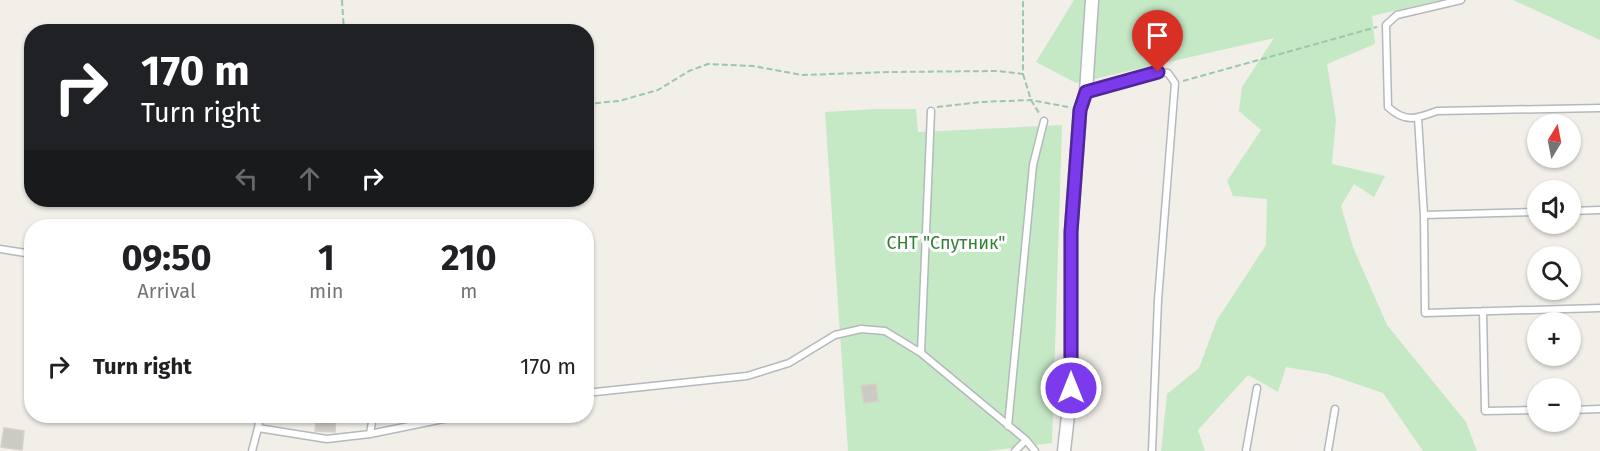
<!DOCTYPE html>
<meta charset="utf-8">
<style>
body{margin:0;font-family:"Fira Sans",sans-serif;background:#f2f2f2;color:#202124;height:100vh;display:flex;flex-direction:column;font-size:22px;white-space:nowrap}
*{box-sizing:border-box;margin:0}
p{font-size:20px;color:#757577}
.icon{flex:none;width:33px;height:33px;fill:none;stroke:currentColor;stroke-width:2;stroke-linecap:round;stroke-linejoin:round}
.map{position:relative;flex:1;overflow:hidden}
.panel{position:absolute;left:24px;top:219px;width:570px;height:204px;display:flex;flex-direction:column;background:#fff;border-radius:24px;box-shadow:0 2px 4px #0004}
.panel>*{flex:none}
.top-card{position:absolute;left:24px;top:24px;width:570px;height:183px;border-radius:24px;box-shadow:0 2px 4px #0004;background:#202124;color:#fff;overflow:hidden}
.needle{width:39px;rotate:10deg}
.fabs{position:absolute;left:1527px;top:114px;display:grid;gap:12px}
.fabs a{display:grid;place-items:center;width:54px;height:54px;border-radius:50%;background:#fff;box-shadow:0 2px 4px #0004;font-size:30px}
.pin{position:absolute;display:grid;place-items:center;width:51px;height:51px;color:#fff;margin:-62px -26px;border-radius:50% 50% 50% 0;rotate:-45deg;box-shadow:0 0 6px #0007}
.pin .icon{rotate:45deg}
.me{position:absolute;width:66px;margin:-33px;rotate:0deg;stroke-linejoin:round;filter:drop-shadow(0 0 4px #0008)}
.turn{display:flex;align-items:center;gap:21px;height:126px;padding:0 18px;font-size:27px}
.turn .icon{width:78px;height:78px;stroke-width:2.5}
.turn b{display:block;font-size:42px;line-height:51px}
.lanes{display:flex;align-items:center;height:57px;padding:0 18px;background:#0003;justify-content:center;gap:30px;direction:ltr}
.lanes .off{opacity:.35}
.eta{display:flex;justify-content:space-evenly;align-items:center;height:102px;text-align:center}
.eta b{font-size:36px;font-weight:700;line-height:42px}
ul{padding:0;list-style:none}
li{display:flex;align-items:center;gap:18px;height:90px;padding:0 18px}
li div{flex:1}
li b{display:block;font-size:22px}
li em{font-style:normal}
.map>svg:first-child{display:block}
.green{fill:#c5e8c5}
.building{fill:#cccac5;stroke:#d6d1c6;stroke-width:1.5}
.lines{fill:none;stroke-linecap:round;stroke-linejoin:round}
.service-casing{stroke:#b5b8bc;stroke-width:9}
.minor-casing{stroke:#b5b8bc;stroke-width:15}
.path{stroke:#9cc7a9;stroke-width:2;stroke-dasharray:6 3;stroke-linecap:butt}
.service{stroke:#fff;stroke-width:6}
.minor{stroke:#fff;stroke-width:12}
.route-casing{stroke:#51269a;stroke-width:15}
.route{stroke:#7c3aed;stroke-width:10}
.labels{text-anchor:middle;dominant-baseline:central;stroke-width:6;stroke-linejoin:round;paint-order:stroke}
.park-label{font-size:18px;fill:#348238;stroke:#fff}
</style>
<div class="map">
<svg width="1600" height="451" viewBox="0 0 1600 451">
<rect width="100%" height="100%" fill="#f1efe8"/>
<path class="green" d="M1074 0H1441L1372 16 1375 44 1327 64 1336 120 1332 164 1385 176 1374 197 1354 184 1341 206 1353 247 1387 325 1466 422 1477 451H1423L1383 393 1327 374 1286 367 1278 392 1248 375 1198 430 1205 451H1161L1167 394 1199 368 1217 320 1266 245 1267 199 1233 196 1227 181 1261 130 1239 111 1242 87 1274 38 1076 83 1036 62Z
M1513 0H1600V40Z
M874 109H916L918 132 1062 125 1052 443 987 451H848L825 112Z"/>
<path class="building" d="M876 384 878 401 864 403 861 386Z
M316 416H336L335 432 315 431Z
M4 428 24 431 22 450 1 447Z"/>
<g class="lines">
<g class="service-casing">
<path id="service" d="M1461 0 1397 15 1386 25 1388 107C1405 123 1416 119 1437 111L1600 108
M1087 91 1158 72 1168 73 1175 83 1158 300 1152 451
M1418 118 1424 215 1425 313 1600 308
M1570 211 1600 210
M1424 215 1538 212
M0 249 32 254
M1483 311 1485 411 1538 410
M921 353 931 111
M586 393 747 376 789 363 835 335 861 329 885 331 921 353 1026 440 1035 451
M1570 410 1600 409
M1008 426 1033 165 1044 121
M258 428 260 416
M370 434 373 416
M252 451 258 428 327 439 370 434 458 416
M1015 451 1026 440
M1246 451 1257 388
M1328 451 1335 409"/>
</g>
<g class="minor-casing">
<path id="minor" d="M1064 451 1071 388V232L1080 110 1086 92 1092 0"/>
</g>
<path class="path" d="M342 0 344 32
M1023 74 1031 100 1039 113
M1183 81 1377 27
M586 104 619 101 658 90 689 71 708 64 753 66 802 75 889 72 998 71 1023 74V0
M937 107 981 102 1031 100 1068 107"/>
<use href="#service" class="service"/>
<use href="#minor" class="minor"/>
</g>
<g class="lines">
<g class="route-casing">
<path id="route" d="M1071 388V232L1080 110 1086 92 1158 72"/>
</g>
<use href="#route" class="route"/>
</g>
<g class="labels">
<g class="park-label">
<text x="946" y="243">СНТ "Спутник"</text>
</g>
</g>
</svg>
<div class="fabs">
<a><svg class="needle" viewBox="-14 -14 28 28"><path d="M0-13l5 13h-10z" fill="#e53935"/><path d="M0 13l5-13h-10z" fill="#757577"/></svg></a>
<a><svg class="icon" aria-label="sound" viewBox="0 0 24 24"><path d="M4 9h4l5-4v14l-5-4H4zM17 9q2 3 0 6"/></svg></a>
<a><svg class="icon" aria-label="search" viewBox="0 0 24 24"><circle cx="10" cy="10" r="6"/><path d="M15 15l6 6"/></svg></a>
<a>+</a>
<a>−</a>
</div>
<div class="pin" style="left:1158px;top:72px;background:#d93025"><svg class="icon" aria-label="arrive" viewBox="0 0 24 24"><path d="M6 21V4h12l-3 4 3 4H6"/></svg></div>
<svg class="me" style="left:1071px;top:388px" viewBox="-20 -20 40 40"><circle r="17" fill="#7c3aed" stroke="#fff" stroke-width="3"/><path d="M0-11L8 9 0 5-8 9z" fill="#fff"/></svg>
<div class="top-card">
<div class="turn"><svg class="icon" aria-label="right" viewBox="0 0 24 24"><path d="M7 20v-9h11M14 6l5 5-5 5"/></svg><div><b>170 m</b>Turn right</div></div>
<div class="lanes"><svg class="icon off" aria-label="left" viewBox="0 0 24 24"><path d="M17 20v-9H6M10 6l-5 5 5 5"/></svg><svg class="icon off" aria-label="ahead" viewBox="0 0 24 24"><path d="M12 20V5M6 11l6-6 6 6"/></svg><svg class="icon" aria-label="right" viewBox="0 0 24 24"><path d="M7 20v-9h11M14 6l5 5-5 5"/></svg></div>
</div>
<section class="panel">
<div class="eta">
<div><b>09:50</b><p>Arrival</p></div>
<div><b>1</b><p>min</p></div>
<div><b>210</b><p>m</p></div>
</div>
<ul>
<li><svg class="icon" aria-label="right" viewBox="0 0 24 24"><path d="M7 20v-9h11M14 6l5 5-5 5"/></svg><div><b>Turn right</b></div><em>170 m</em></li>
</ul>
</section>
</div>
